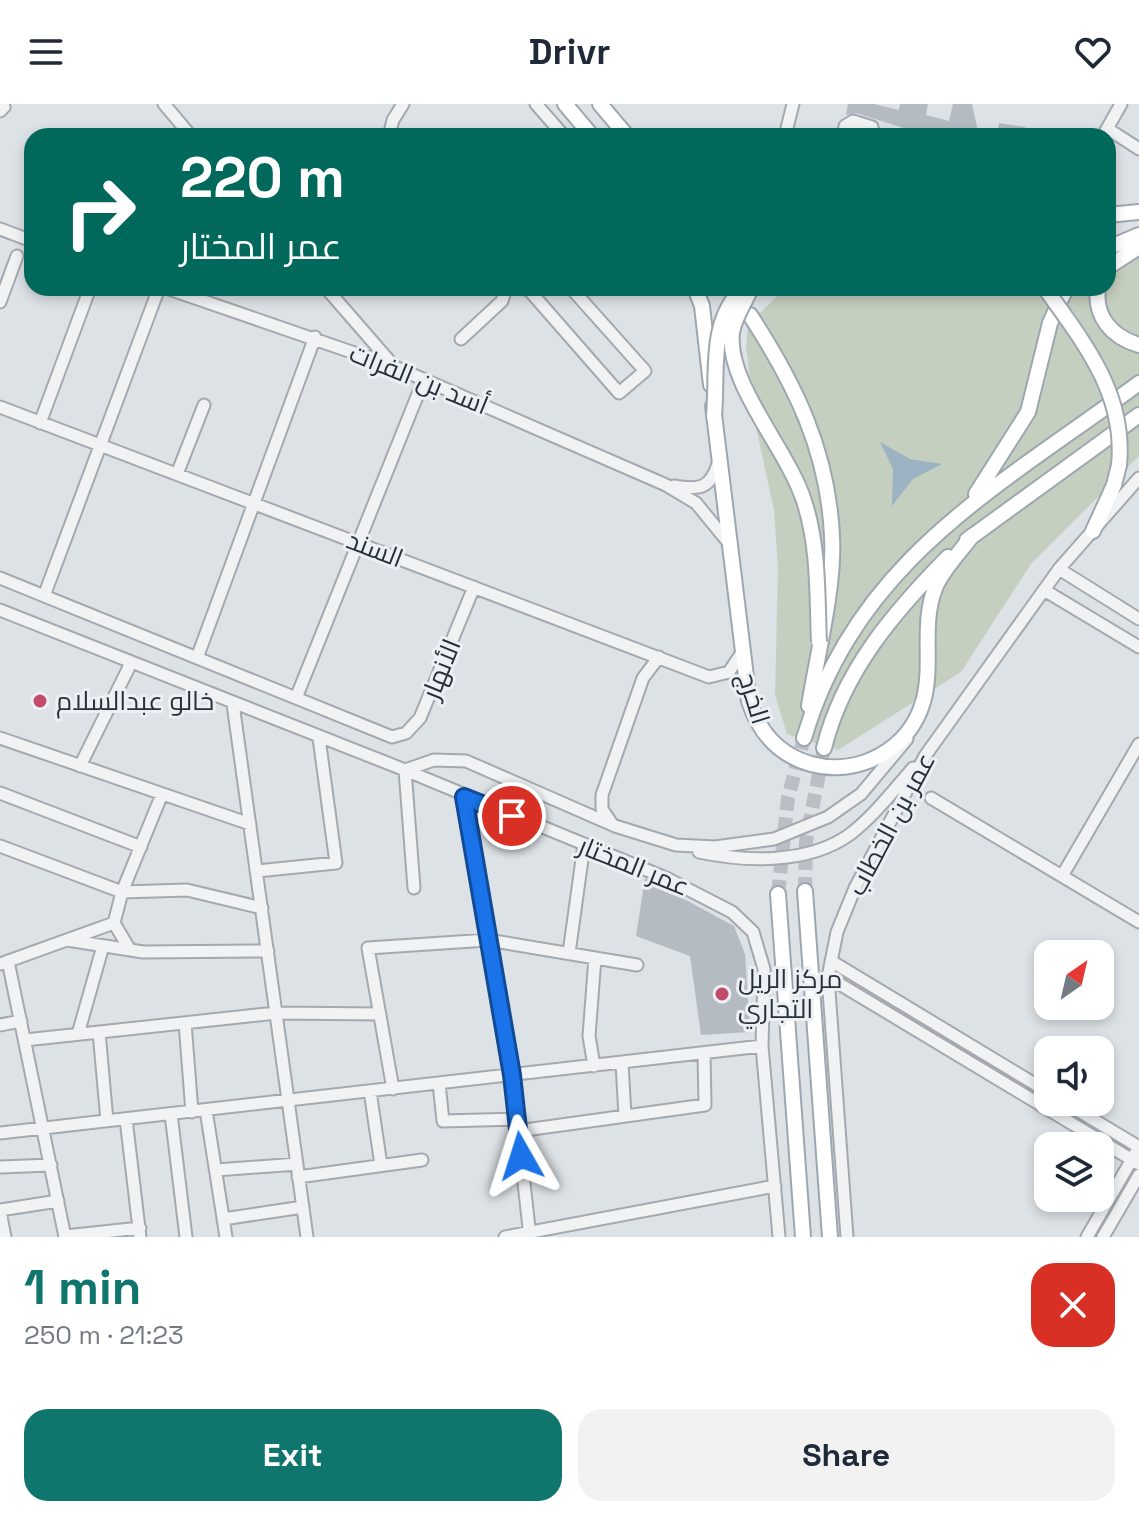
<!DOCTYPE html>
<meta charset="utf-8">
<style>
body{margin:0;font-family:"Space Grotesk",Cairo,sans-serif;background:#f2f2f3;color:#1f2937;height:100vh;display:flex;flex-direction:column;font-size:30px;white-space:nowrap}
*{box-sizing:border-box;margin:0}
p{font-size:26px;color:#747a83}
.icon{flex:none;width:44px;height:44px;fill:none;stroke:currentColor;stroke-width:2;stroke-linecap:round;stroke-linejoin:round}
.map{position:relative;height:1133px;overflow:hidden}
.drawer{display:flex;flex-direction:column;background:#fff;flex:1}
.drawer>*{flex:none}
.top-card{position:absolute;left:24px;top:24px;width:1092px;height:168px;border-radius:24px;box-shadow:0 4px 12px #0003;background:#00695c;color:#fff;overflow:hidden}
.needle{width:52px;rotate:34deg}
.buttons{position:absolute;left:1034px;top:836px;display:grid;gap:16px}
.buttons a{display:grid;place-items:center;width:80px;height:80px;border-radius:16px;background:#fff;box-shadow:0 4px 12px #0003;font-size:40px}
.pin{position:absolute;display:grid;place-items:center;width:68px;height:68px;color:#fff;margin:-34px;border:4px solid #fff;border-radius:50%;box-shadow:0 2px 8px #0007}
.me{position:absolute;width:88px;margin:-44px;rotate:354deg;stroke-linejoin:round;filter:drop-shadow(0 0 6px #0008)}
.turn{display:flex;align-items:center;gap:28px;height:168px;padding:0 24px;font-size:36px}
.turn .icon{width:104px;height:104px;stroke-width:2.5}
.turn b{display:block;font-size:56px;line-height:68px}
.round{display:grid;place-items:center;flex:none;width:84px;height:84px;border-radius:24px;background:#f2f2f3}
.head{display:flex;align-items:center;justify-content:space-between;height:136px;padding:0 24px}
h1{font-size:48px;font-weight:700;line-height:60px;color:#0f766e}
.cta{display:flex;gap:16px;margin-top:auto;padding:16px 24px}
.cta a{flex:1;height:92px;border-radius:24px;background:#0f766e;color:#fff;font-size:32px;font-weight:700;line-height:92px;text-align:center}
.cta a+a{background:#f2f2f3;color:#1f2937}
header{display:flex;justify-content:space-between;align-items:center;height:104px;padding:0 24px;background:#fff;font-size:36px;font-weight:700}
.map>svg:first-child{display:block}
.green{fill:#c5cfbf}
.water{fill:#9bb3c3}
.building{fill:#b5bbc2}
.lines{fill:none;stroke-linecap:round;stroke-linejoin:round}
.major-tunnel{stroke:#b9bfc4;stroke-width:14;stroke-dasharray:14 7;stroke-linecap:butt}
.minor-casing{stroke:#a3a9af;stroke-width:15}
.major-casing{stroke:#9ea7b0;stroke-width:18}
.minor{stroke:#f0f2f4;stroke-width:11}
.major{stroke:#fff;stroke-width:14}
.major-bridge-casing{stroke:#9ea7b0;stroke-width:18;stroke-linecap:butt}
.major-bridge{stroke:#fff;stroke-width:14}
.route-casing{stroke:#114b97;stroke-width:20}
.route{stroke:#1a73e8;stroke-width:14}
.poi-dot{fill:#c24b6b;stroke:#ecf0f4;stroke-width:3}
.labels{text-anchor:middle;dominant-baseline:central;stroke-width:6;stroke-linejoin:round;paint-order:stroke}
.street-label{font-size:26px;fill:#28313b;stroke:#ecf0f4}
.poi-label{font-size:26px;fill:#28313b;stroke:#ecf0f4;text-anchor:start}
</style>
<header><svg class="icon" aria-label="menu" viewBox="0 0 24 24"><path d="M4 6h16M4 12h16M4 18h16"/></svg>Drivr<svg class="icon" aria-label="heart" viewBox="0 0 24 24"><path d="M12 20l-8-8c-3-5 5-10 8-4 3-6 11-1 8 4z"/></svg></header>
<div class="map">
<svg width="1139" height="1133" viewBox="0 0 1139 1133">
<rect width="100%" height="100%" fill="#dde2e6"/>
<path class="green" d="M1108 140 1139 142V352L1031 460 961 568 838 646 787 630 775 591 778 464 774 406 757 328 746 243 748 221 785 184H1108Z"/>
<path class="water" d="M880 338 910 355 942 360 913 375 892 402 893 365Z"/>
<path class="building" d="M848 0H874L899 6 900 0H928L926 11 949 17 953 0H972L979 32H908L910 26 856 9 846 11Z
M999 19 1025 23V32H997Z
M645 774 734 822 745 850 750 928 701 931 690 852 636 832Z"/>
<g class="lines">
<path class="major-tunnel" d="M805 787 806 737 824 644
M778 790 788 694 804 634"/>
<g class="minor-casing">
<path id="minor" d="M164 0 191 32
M536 0 564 32
M0 7 4 3 2 0
M1108 25 1139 45
M389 32 393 16 403 0
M785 32 793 0
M843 32 845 22 853 17 872 23 874 32
M1103 32 1121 0
M0 125 32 137
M166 184 395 263 666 381 696 399 728 438
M326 184 392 260
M520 184 529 186 619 289 645 267 571 184
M0 198 17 152
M461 235 502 197 506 184
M0 303 709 573 729 568 741 550
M40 319 90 184
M177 370 204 301
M674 382C699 386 710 385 718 360
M1059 465 1139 515
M0 474 392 633 406 629 420 614 474 483
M1044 486 1139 543
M44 492 159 184
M0 506 405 666 666 774 732 808 753 828 764 865 762 942 779 1133
M197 554 315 233
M296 594 424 275
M233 600 307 1133
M0 634 250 720
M80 662 131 559
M0 689 141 743
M464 693 512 971 530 1133
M931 694 1139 818
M612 720 602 705V691L643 574 659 553
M0 742 122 788 162 690
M699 748C746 758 808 760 849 731 873 713 893 687 913 664
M257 767 336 759 319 634
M1062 772 1139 640
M414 784 405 666 434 656 466 657 615 722 676 741 715 743 774 735 828 713 861 690 907 635
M67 836 143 848 268 847
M130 846 114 819 122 788 187 786 262 804
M569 849 584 741
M8 857 65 1133
M831 857 1048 988
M0 860 114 819
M828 873 1139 1060
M185 919 192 1008
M0 921 21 917
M99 928 107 1017
M78 930 103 842
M25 936 276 909 380 910
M622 959 625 1012
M594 962 589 932 595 854
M439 979 443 1017 517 1015
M393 985 368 844 488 836 637 861
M370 987 381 1061
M1064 998 1139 1043
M206 1006 226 1133
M171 1010 186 1133
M126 1015 140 1133
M518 1027 705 1001 704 949
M0 1029 762 942
M0 1063 51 1061
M216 1066 297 1060
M298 1073 422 1056
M0 1106 58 1097
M0 1107 5 1133
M223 1115 303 1103
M65 1132 140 1124
M505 1133 775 1082
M847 1133 828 873 837 828 855 784 925 652 1059 465 1139 374
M1087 1133 1139 1043
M1103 1133 1139 1071"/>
</g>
<g class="major-casing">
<path id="major" d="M565 0 592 32
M600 0 627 32
M1108 111 1139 108
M1108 144 1139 131
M1108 163 1139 143
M695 184 702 202 711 281
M1098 184C1094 213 1112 233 1139 241
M750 211C795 280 828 347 832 432 835 482 817 551 809 602
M713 302 749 597C759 628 779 651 811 660 858 673 909 646 923 598 934 561 920 519 936 482 944 464 961 447 972 432
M976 390 1028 308 1050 219 1066 184
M1093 427 1114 381 1119 361
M967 436 1139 311
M804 634C857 455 999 383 1139 279
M824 644C843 567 894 508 948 453
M805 787 830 1133
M778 790 803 1133"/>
</g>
<use href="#minor" class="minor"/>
<use href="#major" class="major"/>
<g class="major-bridge-casing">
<path id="major-bridge" d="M751 184C745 199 734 213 732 229 726 279 788 346 804 397 819 442 817 491 819 538
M1045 184C1084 239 1126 290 1119 361
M714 312C718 268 708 218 743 184"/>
</g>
<use href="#major-bridge" class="major-bridge"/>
</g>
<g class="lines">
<g class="route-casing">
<path id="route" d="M512 712 464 693 512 971 521 1052"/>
</g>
<use href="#route" class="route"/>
</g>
<g class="poi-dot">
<circle cx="40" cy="597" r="8"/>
<circle cx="722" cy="890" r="8"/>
</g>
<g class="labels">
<g class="street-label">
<text transform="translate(419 275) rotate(22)">أسد بن الفرات</text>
<text transform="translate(375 445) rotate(21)">السند</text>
<text transform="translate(441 565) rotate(-68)">الأنهار</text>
<text transform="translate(754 594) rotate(73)">الخرج</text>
<text transform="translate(891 720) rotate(-62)">عمر بن الخطاب</text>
<text transform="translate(634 762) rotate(22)">عمر المختار</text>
</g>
<g class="poi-label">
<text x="56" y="597">خالو عبدالسلام</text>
<text x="738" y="875">مركز الريل<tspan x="738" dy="30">التجاري</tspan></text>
</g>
</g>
</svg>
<div class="buttons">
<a><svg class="needle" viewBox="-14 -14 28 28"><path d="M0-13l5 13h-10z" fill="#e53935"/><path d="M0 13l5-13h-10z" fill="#747a83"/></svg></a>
<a><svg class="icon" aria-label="sound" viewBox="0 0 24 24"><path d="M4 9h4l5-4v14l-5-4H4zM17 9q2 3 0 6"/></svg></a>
<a><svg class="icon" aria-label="layers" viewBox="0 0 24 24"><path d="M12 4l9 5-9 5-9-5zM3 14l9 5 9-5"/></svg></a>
</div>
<div class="pin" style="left:512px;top:712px;background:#d93025"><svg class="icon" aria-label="arrive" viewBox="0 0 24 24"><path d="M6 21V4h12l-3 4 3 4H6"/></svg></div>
<svg class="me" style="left:521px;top:1052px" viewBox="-20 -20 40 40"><path d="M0-17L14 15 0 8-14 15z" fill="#1a73e8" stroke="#fff" stroke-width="4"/></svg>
<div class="top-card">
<div class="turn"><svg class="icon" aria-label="right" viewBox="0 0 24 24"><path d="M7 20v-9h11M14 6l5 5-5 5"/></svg><div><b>220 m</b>عمر المختار</div></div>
</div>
</div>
<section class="drawer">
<div class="head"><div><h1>1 min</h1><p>250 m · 21:23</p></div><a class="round" style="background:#d93025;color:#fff"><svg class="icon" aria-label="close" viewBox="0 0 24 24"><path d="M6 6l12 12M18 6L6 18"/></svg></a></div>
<div class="cta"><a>Exit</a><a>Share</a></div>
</section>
